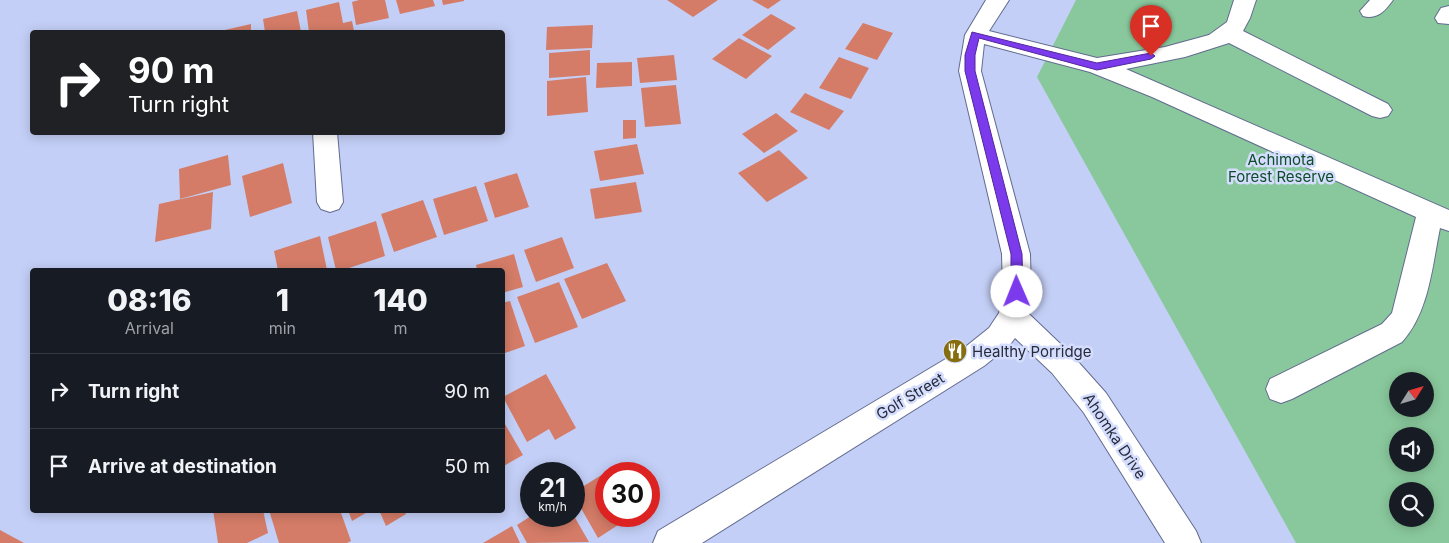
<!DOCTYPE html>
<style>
body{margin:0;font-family:Inter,sans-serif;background:#242831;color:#f1f3f6;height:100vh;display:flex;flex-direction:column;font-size:19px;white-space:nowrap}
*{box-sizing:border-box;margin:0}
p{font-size:16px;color:#9ea1a6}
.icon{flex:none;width:28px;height:28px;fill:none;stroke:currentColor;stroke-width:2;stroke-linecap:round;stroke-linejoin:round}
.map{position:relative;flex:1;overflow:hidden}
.side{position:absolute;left:30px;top:268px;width:475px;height:245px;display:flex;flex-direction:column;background:#171b24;border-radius:5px;box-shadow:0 2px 12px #0003}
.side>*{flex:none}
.hud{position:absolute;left:30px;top:30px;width:475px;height:105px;border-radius:5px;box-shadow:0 2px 12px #0003;background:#202124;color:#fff;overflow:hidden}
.needle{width:32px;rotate:53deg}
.fabs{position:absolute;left:1389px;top:372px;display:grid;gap:10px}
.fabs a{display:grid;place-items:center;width:45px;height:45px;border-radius:50%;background:#171b24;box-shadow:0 2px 12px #0003;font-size:25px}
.speed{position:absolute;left:520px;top:462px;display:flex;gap:10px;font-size:25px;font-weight:700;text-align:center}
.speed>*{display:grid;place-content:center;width:65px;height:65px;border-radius:50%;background:#171b24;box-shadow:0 2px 12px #0003;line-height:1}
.speed small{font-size:12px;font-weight:400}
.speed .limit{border:8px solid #d22;background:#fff;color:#111}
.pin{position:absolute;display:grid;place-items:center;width:42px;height:42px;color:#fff;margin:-51px -21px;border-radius:50% 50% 50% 0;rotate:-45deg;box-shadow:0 0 5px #0007}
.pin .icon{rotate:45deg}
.me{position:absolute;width:55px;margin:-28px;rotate:359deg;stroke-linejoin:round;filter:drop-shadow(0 0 4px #0008)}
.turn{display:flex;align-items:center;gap:18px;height:105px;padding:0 15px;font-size:22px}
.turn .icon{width:65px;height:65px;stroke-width:2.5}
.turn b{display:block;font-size:35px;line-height:42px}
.eta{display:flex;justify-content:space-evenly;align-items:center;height:85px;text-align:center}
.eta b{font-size:30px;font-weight:800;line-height:35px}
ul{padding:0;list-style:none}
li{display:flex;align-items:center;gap:15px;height:75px;padding:0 15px;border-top:1px solid #363941}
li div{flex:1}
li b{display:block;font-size:19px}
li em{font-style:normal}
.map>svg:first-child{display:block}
.green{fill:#89c89c;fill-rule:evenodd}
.building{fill:#d47c68}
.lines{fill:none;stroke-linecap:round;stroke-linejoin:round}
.minor-casing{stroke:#626b8f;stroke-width:2}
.minor{fill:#fff;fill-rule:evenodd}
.route{fill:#7c3aed;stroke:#51269a}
.labels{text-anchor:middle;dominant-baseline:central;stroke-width:5;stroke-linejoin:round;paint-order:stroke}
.park-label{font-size:15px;fill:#0e4c29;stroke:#d4ddfd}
.poi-label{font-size:15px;fill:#272b3b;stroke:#d4ddfd;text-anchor:start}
.street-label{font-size:15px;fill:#272b3b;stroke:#d4ddfd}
</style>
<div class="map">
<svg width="1449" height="543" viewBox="0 0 1449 543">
<rect width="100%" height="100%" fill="#c4cff7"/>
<path class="green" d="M1076 0H1449V543H1296L1037 77ZM1398 381H1425V409H1398ZM1398 436H1425V464H1398ZM1398 491H1425V519H1398Z"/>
<path class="building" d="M359 0H385L389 18 356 25 352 2Z
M396 0H433L435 6 400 14Z
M442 0H464V1L443 5Z
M667 0H718L693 17Z
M752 0H781L768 9Z
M339 2 343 23 352 21 354 31 309 32 306 10Z
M297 11 301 32H265L263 19Z
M771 14 796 28 768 50 742 35Z
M863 23 893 33 877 60 845 49Z
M251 24V32H216Z
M593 25 592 48 546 50 547 27Z
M739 38 772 56 746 79 712 59Z
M590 50V75L549 78V53Z
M674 55 677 80 640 83 637 58Z
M839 57 869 68 851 99 819 88Z
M632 62V86L596 88 597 63Z
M586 77 588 112 547 116V81Z
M676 85 681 124 645 127 641 88Z
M805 93 844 111 829 130 790 112Z
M776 113 798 131 764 153 742 134Z
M623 120H636V138L623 139Z
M637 144 644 174 600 181 594 151Z
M779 150 808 178 767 202 738 173Z
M228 155 231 185 180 199 179 169Z
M283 163 292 203 250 217 242 176Z
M517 173 529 207 495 218 484 183Z
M636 182 642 212 595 219 590 189Z
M476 186 488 221 444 235 433 199Z
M213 192 211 229 155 242 159 204Z
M423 200 437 237 394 252 381 214Z
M376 221 385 256 343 270H336L328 237Z
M320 236 327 270H278L274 251Z
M562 237 574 268 536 282 524 250Z
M514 254 523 287 502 293V270H477L476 265Z
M607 263 626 301 582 319 564 279Z
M559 282 578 327 535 343 517 297Z
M510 301 525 346 502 354V303Z
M546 374 576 428 555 440 549 429 527 442 503 397Z
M502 419 523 455 502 467Z
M616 466 621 474H606V516H632L598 538 574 496V492Z
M213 510H263L268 533 247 543H218Z
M269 510H340L351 541 347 543H279Z
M348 510H371L352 521Z
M379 510H405L406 514 386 526Z
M531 516H574L589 542 527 543 517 525Z
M512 526 520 543H483Z
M0 530 24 543H0Z"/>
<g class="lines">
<g class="minor-casing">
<path id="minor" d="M986 0H1009L989 31 1097 58 1165 47 1209 35 1227 22 1234 0H1256L1250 18 1243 31 1388 104 1392 110 1388 116 1380 118 1372 116 1229 43 1185 57 1126 69 1449 210V231L1440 228C1432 267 1429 312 1402 342L1292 399 1281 403 1270 399 1266 389 1270 379 1382 324 1392 313 1416 217 1152 97 1090 72 984 44 981 71 1030 254 1031 292 1028 313 1072 355 1106 393 1196 531 1201 543H1165L1084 413 1052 373 1015 338 1009 346 984 366 702 543H653L658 531 964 348 989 328 999 313 1003 292 1002 254 959 71 965 35Z
M1370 0H1393C1385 11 1377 20 1363 16L1360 11Z
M1449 6V24L1438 23 1435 18 1441 8Z
M313 132H337L343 202 339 209 330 212 321 209 317 202Z"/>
</g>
<use href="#minor" class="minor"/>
</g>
<path class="route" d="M972 32 1097 63 1151 53 1155 56 1151 59 1097 70 979 38 975 55V71L1022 254 1023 292 1017 297 1011 292V254L965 71V55Z"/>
<defs>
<g id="restaurant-disc" transform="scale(1.25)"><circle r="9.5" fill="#866e0e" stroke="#d4ddfd"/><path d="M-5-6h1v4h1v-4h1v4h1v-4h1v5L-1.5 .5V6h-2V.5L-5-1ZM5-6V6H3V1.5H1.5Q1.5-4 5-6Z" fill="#fff"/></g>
</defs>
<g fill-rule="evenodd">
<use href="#restaurant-disc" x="955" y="351"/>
</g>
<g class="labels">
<g class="park-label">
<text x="1281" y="159">Achimota<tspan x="1281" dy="17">Forest Reserve</tspan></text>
</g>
<g class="poi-label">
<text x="972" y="351">Healthy Porridge</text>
</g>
<g class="street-label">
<text transform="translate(910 396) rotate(-31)">Golf Street</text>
<text transform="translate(1115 436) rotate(56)">Ahomka Drive</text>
</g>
</g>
</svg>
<div class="fabs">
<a><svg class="needle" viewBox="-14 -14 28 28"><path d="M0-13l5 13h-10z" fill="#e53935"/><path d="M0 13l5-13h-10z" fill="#9ea1a6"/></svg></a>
<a><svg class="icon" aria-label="sound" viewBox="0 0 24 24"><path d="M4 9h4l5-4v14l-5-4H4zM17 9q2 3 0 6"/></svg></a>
<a><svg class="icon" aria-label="search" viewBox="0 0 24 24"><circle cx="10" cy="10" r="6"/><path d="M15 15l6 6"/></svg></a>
</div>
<div class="speed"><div>21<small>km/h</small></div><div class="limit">30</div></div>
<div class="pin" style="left:1151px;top:56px;background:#d93025"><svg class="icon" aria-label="arrive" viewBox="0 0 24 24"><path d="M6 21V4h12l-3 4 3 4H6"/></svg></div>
<svg class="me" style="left:1017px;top:292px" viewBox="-20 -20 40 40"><circle r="19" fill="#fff"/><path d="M0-13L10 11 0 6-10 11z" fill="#7c3aed"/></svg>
<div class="hud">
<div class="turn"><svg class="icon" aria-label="right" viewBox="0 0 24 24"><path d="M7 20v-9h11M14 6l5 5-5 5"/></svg><div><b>90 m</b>Turn right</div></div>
</div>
<section class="side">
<div class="eta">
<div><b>08:16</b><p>Arrival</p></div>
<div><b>1</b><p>min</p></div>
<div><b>140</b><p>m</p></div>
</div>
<ul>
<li><svg class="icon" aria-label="right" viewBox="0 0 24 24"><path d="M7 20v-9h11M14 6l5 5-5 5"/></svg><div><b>Turn right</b></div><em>90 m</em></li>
<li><svg class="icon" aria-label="arrive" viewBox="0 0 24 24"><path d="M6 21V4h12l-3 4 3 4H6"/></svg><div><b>Arrive at destination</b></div><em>50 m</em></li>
</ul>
</section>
</div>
